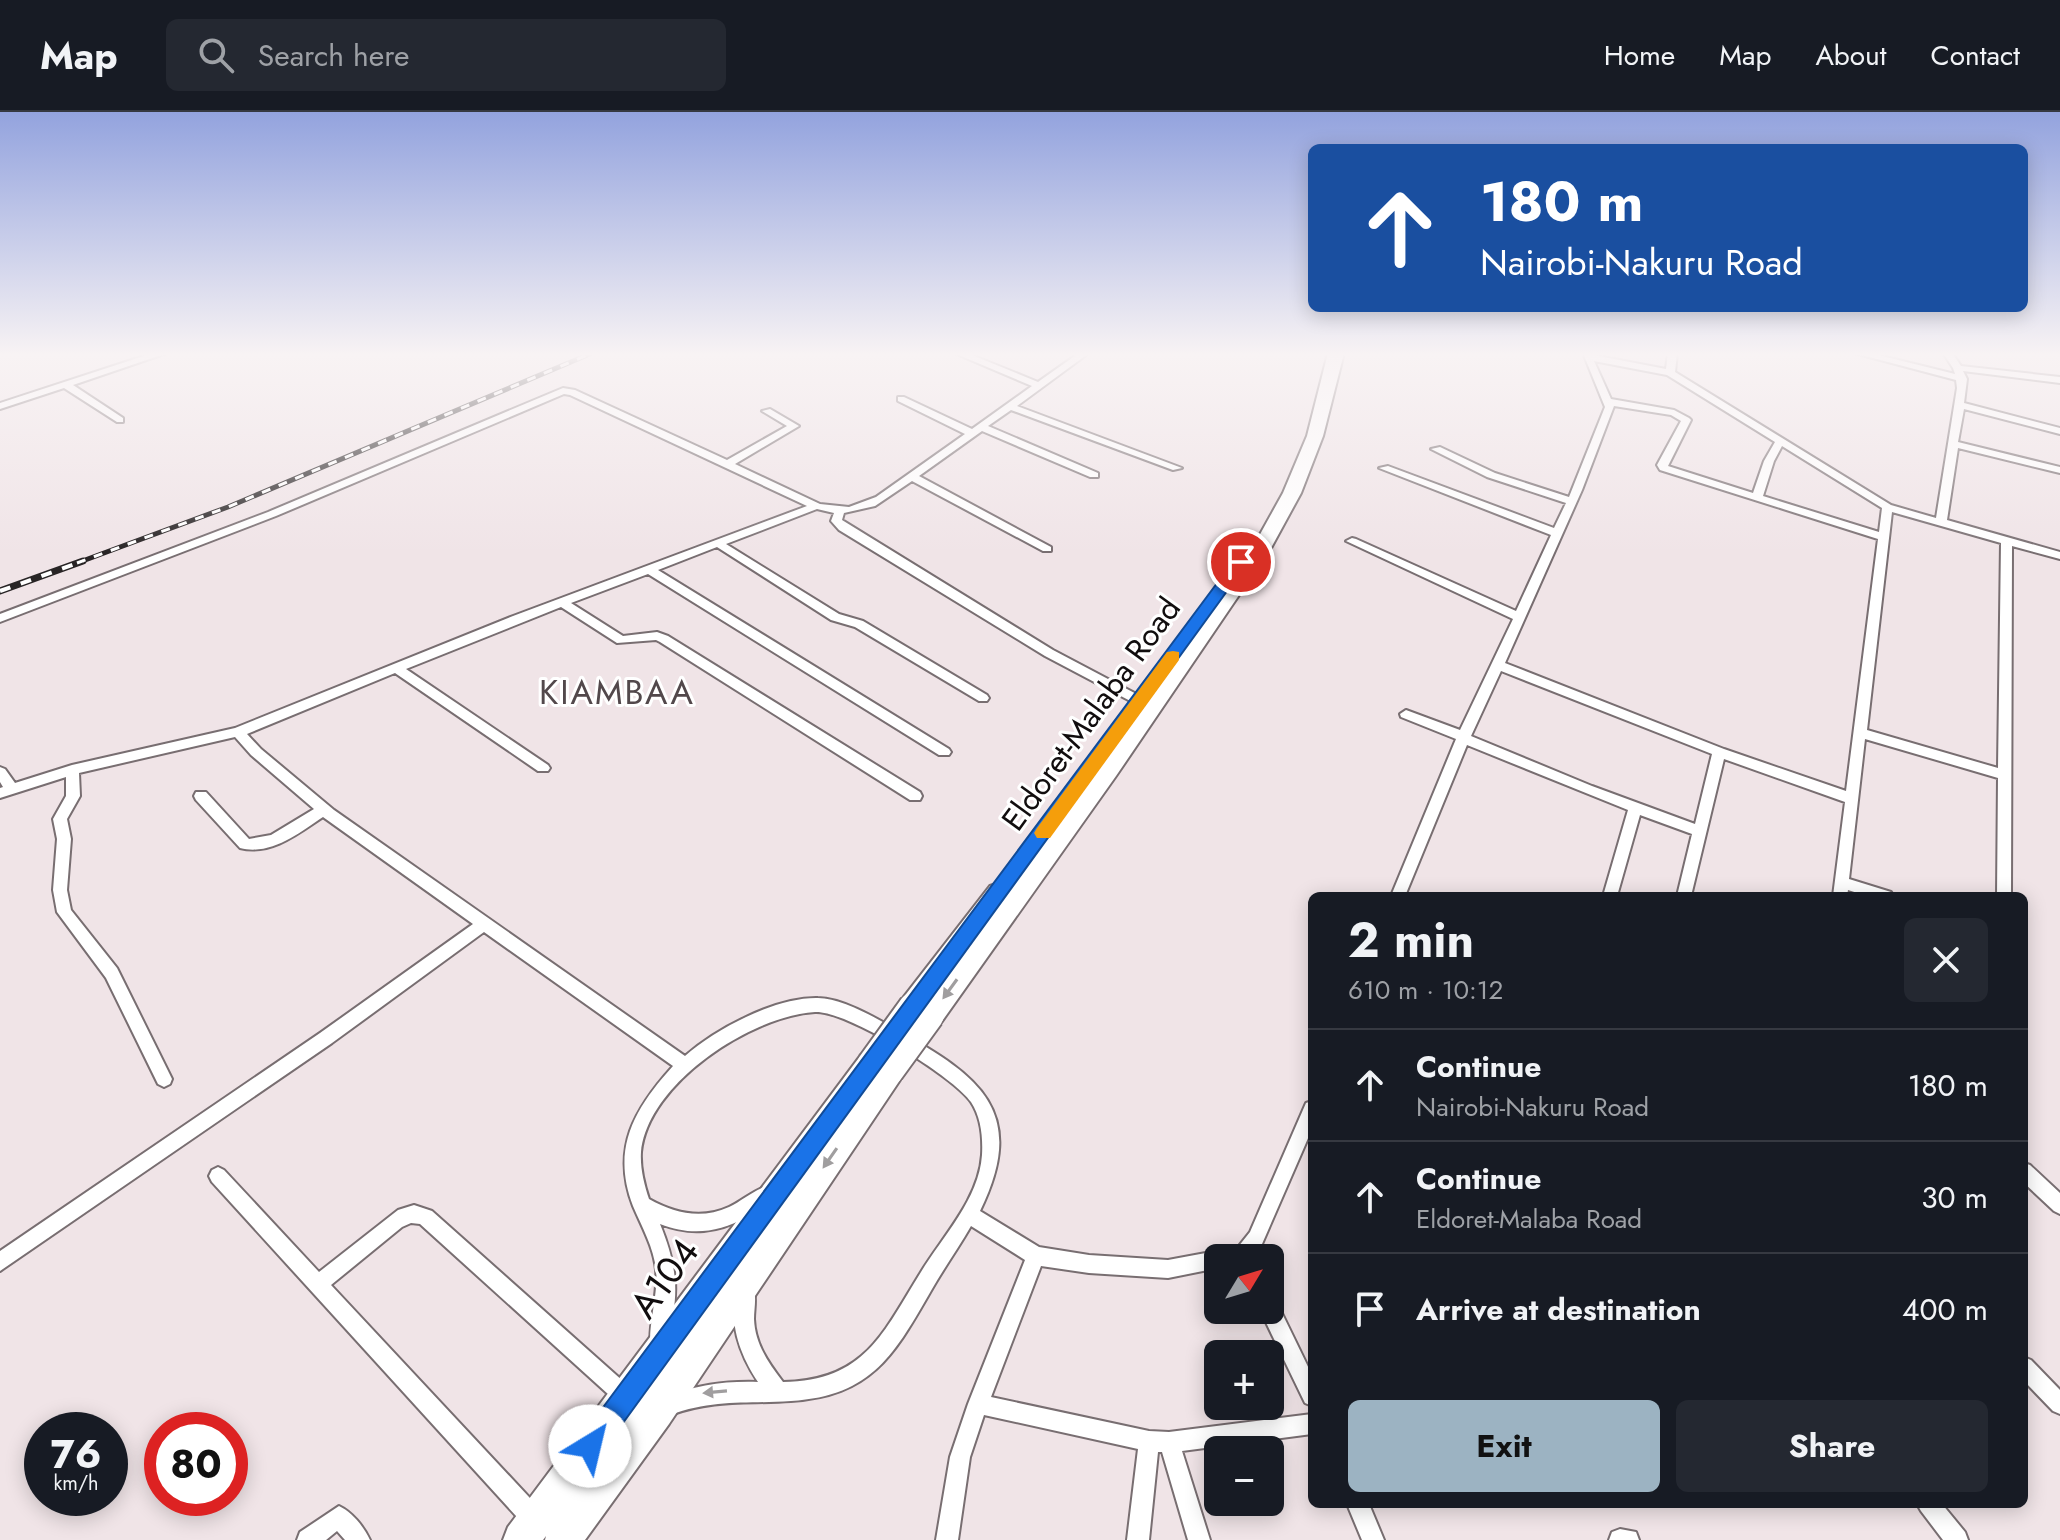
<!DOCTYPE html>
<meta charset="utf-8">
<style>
body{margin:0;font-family:Jost,sans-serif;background:#242831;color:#f1f3f6;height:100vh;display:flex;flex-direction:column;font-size:30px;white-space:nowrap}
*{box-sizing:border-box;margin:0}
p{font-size:26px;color:#9ea1a6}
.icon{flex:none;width:44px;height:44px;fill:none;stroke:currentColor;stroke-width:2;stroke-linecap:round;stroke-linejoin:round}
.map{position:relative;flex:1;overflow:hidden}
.side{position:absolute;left:1308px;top:780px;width:720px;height:616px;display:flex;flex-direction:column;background:#171b24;border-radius:12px;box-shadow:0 4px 20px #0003}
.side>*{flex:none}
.guide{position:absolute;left:1308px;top:32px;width:720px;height:168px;border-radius:12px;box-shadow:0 4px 20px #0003;background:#1a4fa0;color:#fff;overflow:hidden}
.needle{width:52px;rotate:52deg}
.controls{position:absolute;left:1204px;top:1132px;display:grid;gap:16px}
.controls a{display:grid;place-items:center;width:80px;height:80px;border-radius:12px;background:#171b24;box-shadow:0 4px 20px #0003;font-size:40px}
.speed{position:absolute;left:24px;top:1300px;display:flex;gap:16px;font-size:40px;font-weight:700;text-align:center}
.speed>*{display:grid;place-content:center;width:104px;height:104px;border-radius:50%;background:#171b24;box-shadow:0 4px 20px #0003;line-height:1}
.speed small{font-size:20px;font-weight:400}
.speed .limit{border:12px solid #d22;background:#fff;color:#111}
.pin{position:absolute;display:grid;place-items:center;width:68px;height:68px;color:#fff;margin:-34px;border:4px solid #fff;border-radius:50%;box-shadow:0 2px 8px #0007}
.me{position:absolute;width:88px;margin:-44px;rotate:36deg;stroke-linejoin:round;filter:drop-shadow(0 0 6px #0008)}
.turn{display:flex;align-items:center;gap:28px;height:168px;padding:0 40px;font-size:36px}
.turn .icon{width:104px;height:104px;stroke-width:2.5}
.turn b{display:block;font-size:56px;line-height:68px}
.round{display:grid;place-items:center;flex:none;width:84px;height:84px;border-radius:12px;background:#242831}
.headline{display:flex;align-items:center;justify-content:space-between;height:136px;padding:0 40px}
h1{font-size:48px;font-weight:700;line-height:60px}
.action{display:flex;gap:16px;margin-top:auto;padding:16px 40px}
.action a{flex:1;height:92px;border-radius:12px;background:#9cb3c2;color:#111;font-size:32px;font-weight:700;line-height:92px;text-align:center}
.action a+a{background:#242831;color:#f1f3f6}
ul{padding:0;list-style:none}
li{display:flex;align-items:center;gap:24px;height:112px;padding:0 40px;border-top:2px solid #363941}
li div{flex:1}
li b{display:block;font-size:30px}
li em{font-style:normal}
header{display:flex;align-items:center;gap:48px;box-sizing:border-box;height:112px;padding:0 40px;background:#171b24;border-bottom:2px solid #363941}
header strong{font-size:38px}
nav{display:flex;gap:44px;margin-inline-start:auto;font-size:28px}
.search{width:560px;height:72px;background:#242831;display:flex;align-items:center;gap:20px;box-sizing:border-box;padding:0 28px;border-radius:12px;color:#9ea1a6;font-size:30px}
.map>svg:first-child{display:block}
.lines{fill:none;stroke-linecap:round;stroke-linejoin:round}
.street-casing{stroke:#786e71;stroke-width:4}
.highway-casing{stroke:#786e71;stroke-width:4}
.street{fill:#fff;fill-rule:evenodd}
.highway{fill:#fff;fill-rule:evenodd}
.rail-far1-casing{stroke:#282425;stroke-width:5}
.rail-casing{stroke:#282425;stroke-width:7}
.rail-far1{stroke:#fff;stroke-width:3;stroke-dasharray:9;stroke-linecap:butt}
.rail{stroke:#fff;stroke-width:4;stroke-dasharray:11;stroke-linecap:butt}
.highway-bridge-casing{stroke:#786e71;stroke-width:31;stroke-linecap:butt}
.highway-bridge{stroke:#fff;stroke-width:27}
.oneway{fill:#a09e9f}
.route{fill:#1a73e8;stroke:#114b97;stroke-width:2}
.slow{fill:#f59e0b}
.labels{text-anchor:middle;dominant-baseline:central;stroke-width:6;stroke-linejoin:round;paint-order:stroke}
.street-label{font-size:32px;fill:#110d0e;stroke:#fff}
.neighbourhood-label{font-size:34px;letter-spacing:2px;fill:#52484b;stroke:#fff}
.near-street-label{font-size:38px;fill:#110d0e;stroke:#fff}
</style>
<header>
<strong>Map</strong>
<div class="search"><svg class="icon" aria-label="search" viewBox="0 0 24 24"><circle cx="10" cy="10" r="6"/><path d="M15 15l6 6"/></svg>Search here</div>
<nav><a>Home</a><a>Map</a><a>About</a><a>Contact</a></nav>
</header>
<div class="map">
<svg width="2060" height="1428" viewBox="0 0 2060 1428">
<rect width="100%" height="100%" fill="#f0e4e7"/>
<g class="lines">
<g class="street-casing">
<path id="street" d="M153 241H167L73 273 123 306V310H117L64 276 0 297V291Z
M954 241H967L1038 270 1079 241H1089L1017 294 1182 356 1173 358 1011 298 988 314 1098 361V365H1090L982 319 919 364 1051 435V439H1043L912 369 875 394 844 401 842 408 1053 538 1144 586 1146 589 1144 592H1136L1045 544 839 418 831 409 834 401 817 397 726 432 839 502 863 509 987 583 989 586 987 589H979L855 515 831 508 717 435 658 458 949 637 951 640 949 643H939L648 462 571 491 623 524 657 520 668 524 920 680 922 684 920 688H910L660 530 656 528 617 531 561 495 406 557 548 653 550 656 548 659H538L395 561 247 622 261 637 334 698 685 944C716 917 775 885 818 886 842 886 876 906 897 918 979 964 1029 999 980 1099L1039 1135 1089 1143 1168 1148 1238 1135 1250 1120 1306 991 1312 989V1017L1262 1132 1252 1146H1218V1156L1168 1166 1089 1161 1041 1154 991 1285 1149 1319 1169 1320 1312 1302V1322L1182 1339 1210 1428H1188L1162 1340H1158L1149 1428H1127L1138 1337 984 1303 970 1345 958 1428H936L950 1345 968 1292 1025 1148 971 1114C959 1135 944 1156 932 1177 895 1241 873 1284 791 1289 746 1292 714 1287 670 1303L663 1300 660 1293 663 1286C695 1273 724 1269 758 1270 740 1243 726 1207 739 1175L746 1173 753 1175C757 1185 754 1196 754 1207 755 1232 768 1250 783 1270 865 1269 883 1221 921 1160 943 1124 979 1087 982 1043 983 1025 981 1005 971 990 953 964 846 898 815 900 751 904 648 971 641 1040 640 1056 644 1072 649 1087 674 1101 701 1108 729 1095 740 1090 750 1081 762 1076L768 1079 771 1085C767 1095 756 1100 747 1105 717 1121 691 1124 660 1112 677 1154 680 1181 668 1225L665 1232 658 1235 651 1232C647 1221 659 1178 656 1158 654 1136 642 1115 633 1094 611 1037 634 997 673 954L484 820 332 931 0 1159V1139L320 921 473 812 323 705C299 721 271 744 240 736L196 688 194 684 196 680H206L249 727 271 723 314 697 251 643 235 625 79 661 80 684 67 707 71 727 67 778 71 798 117 856 172 967 170 972 164 975 158 972 106 866 57 800 53 778 57 727 53 707 66 684V665L0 686V676L3 675 0 670V655L5 657 15 671 72 653 235 616 513 504 807 394 570 283 564 282 276 404 0 510V502L268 400 563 276 575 278 727 348 787 314 762 299 770 297 799 314 735 352 820 392 849 395 876 385 965 322 898 289V285H904L972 317 1032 274Z
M1583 241 1666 257 1668 241H1677L1675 260 1891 393 1936 406 1957 276 1956 268 1854 241H1870L1955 262 1953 256 1943 241H1952L1961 254 2060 265V271L1963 259 1967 267 1964 291 2060 316V322L1964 297 1958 330 2060 355V361L1958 336 1947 408 2060 440V447L2012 434 2011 784H1997L1998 666 1865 627 1849 767 1891 780 1893 784H1867L1848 778 1847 784H1833L1845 690 1724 647 1691 784H1677L1692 722 1640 703 1617 784H1603L1628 698 1467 633 1405 784H1391L1456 627 1401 605 1400 602 1406 598 1460 618 1513 507 1346 429 1352 426 1356 427 1516 499 1551 423 1379 356 1388 354 1554 416 1566 391 1487 365 1431 337 1440 335 1495 361 1569 385 1605 295ZM1594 249 1667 263 1775 330 1764 349 1753 381 1668 354 1691 308 1689 306 1674 298 1611 287ZM1614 294 1671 303 1681 309 1657 353 1660 358 1878 427 1846 679 1724 637 1505 551 1582 378ZM1782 334 1882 396 1879 420 1763 384 1774 349ZM1892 400 2001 431 1998 656 1867 618ZM1501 559 1712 642 1695 712 1592 674 1471 624Z
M2024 1051 2030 1053 2060 1081V1102L2054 1099 2024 1071Z
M218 1055 224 1058 319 1160 398 1098 414 1093 432 1099 633 1278 636 1285 633 1292 626 1295 619 1292 420 1112 411 1111 402 1115 331 1173 543 1400 546 1408 543 1416 535 1419 527 1416 212 1070 209 1064 212 1058Z
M1270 1188 1277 1191 1312 1263V1294L1305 1291 1260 1198H1270Z
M2024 1245 2031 1248 2060 1278V1302L2053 1299 2024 1269Z
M1347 1392H1369L1384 1428H1362Z
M1917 1392H1942L1965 1420 1968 1428H1943L1921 1399Z
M339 1394C352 1400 364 1415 370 1428H345L337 1419 326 1428H297L300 1420Z
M1620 1417 1636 1420 1639 1428H1609L1612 1420Z"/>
</g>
<g class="highway-casing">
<path id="highway" d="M1328 241H1344L1323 324 1301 381 1271 436 1116 664 940 912 930 916 920 912 917 905 903 902 899 894 903 886 990 774 999 771 1009 776 1253 435 1283 381 1307 324Z
M871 939 881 943 884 949 890 946 900 950 904 959 900 968 669 1312 585 1428H545L546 1424 543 1428H503L508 1415 861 943Z"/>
</g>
<use href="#street" class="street"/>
<use href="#highway" class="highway"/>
<g class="rail-far1-casing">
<path id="rail-far1" d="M77 451 228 395 592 241"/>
</g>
<g class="rail-casing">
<path id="rail" d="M0 479 83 449"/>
</g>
<use href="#rail-far1" class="rail-far1"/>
<use href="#rail" class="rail"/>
<g class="highway-bridge-casing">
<path id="highway-bridge" d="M871 952 913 894
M890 959 930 904"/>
</g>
<use href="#highway-bridge" class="highway-bridge"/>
</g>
<defs><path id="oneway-solid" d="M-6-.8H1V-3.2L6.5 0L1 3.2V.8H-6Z" transform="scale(2)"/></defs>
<g class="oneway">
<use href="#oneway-solid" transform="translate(950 877) rotate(126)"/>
<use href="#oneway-solid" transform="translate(830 1046) rotate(125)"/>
<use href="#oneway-solid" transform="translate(715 1280) rotate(175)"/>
</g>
<linearGradient id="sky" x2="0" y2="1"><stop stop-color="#93a3de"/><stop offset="0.55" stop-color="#f8f3f4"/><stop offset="1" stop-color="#f8f3f4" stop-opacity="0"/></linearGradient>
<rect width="2060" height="441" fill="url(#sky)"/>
<path class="route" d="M1241 445 1248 450 1246 453 599 1344 590 1348 581 1344 577 1334 581 1325 1235 447Z"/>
<path class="slow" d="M1173 539 1179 540V548L1050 726H1037L1034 721 1037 716 1167 540Z"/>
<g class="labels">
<g class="street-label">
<text transform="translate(1091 602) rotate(-54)">Eldoret-Malaba Road</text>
</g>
<g class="neighbourhood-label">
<text x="617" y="580">KIAMBAA</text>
</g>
<g class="near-street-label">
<text transform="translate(664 1166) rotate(-54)">A104</text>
</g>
</g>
</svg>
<div class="controls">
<a><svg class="needle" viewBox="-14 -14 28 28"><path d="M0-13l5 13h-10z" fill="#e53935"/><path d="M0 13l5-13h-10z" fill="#9ea1a6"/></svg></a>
<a>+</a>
<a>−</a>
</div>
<div class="speed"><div>76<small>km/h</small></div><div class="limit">80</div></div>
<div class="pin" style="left:1241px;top:450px;background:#d93025"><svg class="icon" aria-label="arrive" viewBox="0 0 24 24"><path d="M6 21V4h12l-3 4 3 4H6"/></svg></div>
<svg class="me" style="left:590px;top:1334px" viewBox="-20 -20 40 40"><circle r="19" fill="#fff"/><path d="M0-13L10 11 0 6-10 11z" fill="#1a73e8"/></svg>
<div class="guide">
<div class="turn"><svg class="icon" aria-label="ahead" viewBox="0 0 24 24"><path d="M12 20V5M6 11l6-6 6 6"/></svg><div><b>180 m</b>Nairobi-Nakuru Road</div></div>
</div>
<section class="side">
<div class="headline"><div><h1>2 min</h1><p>610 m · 10:12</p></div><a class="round"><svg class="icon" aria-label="close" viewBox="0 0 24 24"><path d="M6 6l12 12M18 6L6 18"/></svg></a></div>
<ul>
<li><svg class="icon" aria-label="ahead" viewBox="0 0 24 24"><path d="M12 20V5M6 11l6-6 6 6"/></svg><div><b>Continue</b><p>Nairobi-Nakuru Road</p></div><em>180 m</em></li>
<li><svg class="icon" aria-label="ahead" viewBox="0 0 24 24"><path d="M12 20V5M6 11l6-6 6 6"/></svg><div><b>Continue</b><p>Eldoret-Malaba Road</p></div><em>30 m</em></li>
<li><svg class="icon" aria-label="arrive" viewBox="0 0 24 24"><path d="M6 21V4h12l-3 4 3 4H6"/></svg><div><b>Arrive at destination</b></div><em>400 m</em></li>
</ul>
<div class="action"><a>Exit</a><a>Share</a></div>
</section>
</div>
